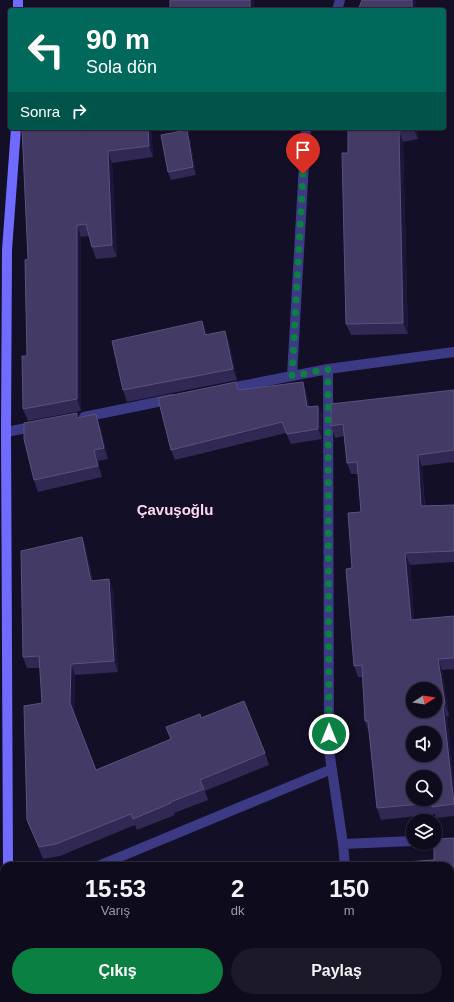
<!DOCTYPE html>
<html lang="tr">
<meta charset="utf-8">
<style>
body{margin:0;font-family:Helvetica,sans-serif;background:#1c1929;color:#f1f3f6;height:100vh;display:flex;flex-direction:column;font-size:15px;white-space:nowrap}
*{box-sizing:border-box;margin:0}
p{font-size:13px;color:#9b9ba3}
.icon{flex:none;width:22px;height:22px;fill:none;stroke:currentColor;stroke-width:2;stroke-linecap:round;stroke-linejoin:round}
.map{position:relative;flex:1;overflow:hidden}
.drawer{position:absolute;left:0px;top:862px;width:454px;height:140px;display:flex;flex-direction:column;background:#0e0b1c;border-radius:12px 12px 0 0;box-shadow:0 1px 3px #0004,0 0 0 1px #2e2b3b}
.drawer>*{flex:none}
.guide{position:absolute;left:8px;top:8px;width:438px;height:122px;border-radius:4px;box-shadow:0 1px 3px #0004,0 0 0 1px #2e2b3b;background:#00695c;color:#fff;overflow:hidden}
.needle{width:26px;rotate:78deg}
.tools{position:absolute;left:406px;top:682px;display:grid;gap:8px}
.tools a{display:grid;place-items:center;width:36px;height:36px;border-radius:50%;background:#0e0b1c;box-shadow:0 1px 3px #0004,0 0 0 1px #2e2b3b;font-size:20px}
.pin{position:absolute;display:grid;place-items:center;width:34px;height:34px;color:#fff;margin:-41px -17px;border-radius:50% 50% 50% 0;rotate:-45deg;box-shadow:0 0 4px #0007}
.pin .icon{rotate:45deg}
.me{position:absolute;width:44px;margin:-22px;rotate:0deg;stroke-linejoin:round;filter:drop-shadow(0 0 3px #0008)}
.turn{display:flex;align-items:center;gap:14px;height:84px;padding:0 12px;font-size:18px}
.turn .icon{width:52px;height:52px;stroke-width:2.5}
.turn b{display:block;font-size:28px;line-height:34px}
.then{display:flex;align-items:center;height:38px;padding:0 12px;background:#0003;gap:8px;font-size:15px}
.eta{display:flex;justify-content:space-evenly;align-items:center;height:68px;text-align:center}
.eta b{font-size:24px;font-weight:700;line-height:28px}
.cta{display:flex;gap:8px;margin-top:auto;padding:8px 12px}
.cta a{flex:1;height:46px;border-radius:24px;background:#0b8043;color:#fff;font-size:16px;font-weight:700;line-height:46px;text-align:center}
.cta a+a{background:#1c1929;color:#f1f3f6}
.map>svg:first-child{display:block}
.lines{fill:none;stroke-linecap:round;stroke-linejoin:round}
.street{stroke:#3d3a85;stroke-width:10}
.secondary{stroke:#6f6bff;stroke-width:10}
.wall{fill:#312854}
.shaded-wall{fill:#1d163a}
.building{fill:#433a66;stroke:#5a527e;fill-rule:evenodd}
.route{stroke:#0b8043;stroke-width:7;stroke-dasharray:0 12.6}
.labels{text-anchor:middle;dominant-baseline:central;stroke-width:4;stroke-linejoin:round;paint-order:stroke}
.district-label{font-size:15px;font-weight:bold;fill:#ffd6f0;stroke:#130f26}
</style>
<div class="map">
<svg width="454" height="1002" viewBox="0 0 454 1002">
<rect width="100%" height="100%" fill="#130f26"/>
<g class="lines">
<path class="street" d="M337 10 340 0
M328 369 329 750 343 844 345 866
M292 376 306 128
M225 389 328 369 454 352
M84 417 172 399
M6 432 37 426
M343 844 413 841
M98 866 332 769
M0 907 4 905
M354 998 355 1002"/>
<path class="secondary" d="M18 10V0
M8 866 6 432 7 250 16 128
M6 1002V998"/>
</g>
<path class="wall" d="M22 128H151L153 157 112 163 117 257 96 259 92 247 89 236 81 237V411L28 421 23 409 27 356 28 259Z
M348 128H417L418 139 403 142 408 334 351 335 346 324Z
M190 139 196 175 171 180 168 172Z
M202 321 207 335 229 342 237 380 127 402 123 390Z
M303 382 306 392 309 407 318 406 322 416V439L291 444 286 433 175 460 171 450Z
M454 390V462L422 466 425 506 454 505V562L410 565 414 619 454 616V669L442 670 449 716 447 717 454 781V816L436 818 435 814 381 820 377 808 369 733 365 721 362 677H358L354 666 352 568 361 512 358 474H351L347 463 344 436 335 438 331 426Z
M79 418 100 425 108 459 98 461 102 477 38 492 34 480Z
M82 537 86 549 93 581 109 579 113 590 118 672 75 675 74 714 96 770 171 740 166 727 201 718 265 753 269 765 205 791 208 800 174 813 175 815 137 830 135 825 60 856 43 859 27 820 42 703 40 668H27L23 657Z"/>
<path class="shaded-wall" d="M250 0H254V10H250Z
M412 0H416V10H412Z
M148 128H151L153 157 149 146Z
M413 128H417L418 139Z
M187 130 190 139 196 175 193 167Z
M399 131 403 142 408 334 403 323Z
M108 151 112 163 117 257 112 245Z
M77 225 81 237V411L77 399Z
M202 321 206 332 210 347 205 335Z
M225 331 229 342 237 380 233 369Z
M303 382 306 392 310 418 307 407Z
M318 406 322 416V439L318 429Z
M96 414 100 425 108 459 104 448Z
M94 450 98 461 102 477 98 466Z
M418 455 422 466 425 518 421 506Z
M82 537 86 549 95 592 91 581Z
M405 553 410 565 415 631 411 620Z
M109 579 113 590 118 672 114 661Z
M438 659 442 670 449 716 445 704Z
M71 664 75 675 74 715 70 703Z
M443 705 447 717 454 781V805Z
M306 998H308V1002H306Z"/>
<path class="building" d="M170 0H250V10H170Z
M362 0H412V10H358Z
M22 128H148L149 146 108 151 112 245 92 247 86 224 77 225V399L23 409 22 356H27L25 260 28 259Z
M348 128H412L399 131 403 323 346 324 342 153H348Z
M187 130 193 167 168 172 161 135Z
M202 321 205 335 225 331 233 369 123 390 112 341Z
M236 382 238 390 303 382 307 407 318 406V429L287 434 282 422 171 450 158 398Z
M454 390V450L418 455 421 506 454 505V551L405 553 411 620 454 616V658L438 659 445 704 443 705 454 804 432 807V803L377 808 368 721H365L362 665 354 666 346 569 352 568 348 513 361 512 357 462 347 463 343 424 331 426V404ZM413 689H435V711H413ZM413 733H435V755H413ZM413 777H435V799H413Z
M77 413V418L96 414 104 448 94 450 98 466 34 480 24 439V423Z
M82 537 91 581 109 579 114 661 71 664 70 703 96 770 171 739 166 727 200 714 201 718 244 701 265 753 200 780 204 789 170 802 171 803 133 819 131 814 56 844 39 847 27 820 24 706 42 703 39 656 23 657 21 551Z
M454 838V1002H376V998H450V866H361V865L434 860V843H435V839Z
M247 998H306V1002H224L247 999Z"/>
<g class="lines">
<path class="route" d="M303 174 292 376 328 369 329 734"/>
</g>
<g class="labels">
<g class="district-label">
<text x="175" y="509">Çavuşoğlu</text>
</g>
</g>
</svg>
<div class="tools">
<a><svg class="needle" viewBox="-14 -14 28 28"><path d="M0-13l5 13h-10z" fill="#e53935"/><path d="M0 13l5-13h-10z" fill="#9b9ba3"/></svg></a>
<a><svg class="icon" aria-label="sound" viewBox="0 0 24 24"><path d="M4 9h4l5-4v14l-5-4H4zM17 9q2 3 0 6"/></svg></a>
<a><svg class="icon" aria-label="search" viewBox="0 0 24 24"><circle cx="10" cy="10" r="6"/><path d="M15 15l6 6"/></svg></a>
<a><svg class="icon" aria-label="layers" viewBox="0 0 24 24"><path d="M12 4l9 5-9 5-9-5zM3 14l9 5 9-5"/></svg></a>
</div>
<div class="pin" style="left:303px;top:174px;background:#d93025"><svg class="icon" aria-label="arrive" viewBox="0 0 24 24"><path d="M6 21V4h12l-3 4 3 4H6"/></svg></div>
<svg class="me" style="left:329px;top:734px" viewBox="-20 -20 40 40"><circle r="17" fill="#0b8043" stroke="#fff" stroke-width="3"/><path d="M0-11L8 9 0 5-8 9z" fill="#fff"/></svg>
<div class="guide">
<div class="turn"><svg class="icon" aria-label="left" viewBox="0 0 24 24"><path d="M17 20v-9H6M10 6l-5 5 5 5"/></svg><div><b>90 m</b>Sola dön</div></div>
<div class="then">Sonra<svg class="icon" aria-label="right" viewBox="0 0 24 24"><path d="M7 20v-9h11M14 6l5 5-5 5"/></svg></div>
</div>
<section class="drawer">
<div class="eta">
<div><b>15:53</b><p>Varış</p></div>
<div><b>2</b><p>dk</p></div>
<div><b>150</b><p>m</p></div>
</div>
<div class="cta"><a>Çıkış</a><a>Paylaş</a></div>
</section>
</div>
